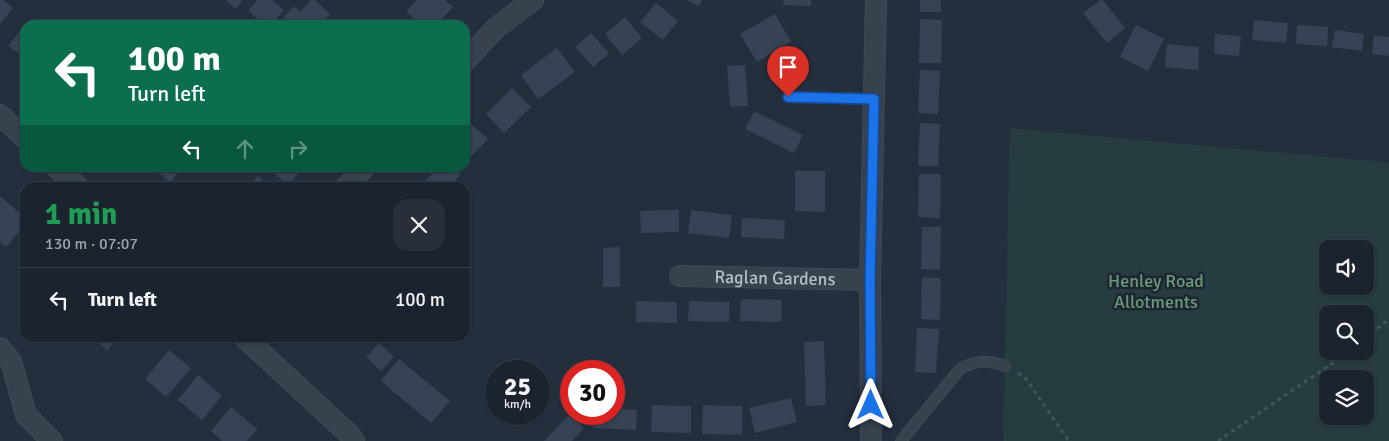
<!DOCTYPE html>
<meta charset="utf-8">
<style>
body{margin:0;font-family:Signika,sans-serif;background:#282f3a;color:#f1f3f6;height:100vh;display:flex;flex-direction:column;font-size:19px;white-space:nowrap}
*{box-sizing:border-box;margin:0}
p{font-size:16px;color:#a0a4aa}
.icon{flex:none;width:28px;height:28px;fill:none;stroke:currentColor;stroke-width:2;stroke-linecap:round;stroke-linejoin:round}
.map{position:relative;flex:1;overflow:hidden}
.side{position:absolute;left:20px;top:182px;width:450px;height:160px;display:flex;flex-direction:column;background:#1b232e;border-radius:15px;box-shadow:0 1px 4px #0004,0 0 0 1px #39404a}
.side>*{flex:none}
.banner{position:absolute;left:20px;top:20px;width:450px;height:152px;border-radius:15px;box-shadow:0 1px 4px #0004,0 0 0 1px #39404a;background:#0b6e4f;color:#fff;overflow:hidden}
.fabs{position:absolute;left:1319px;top:240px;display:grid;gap:10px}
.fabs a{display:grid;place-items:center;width:55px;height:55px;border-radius:10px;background:#1b232e;box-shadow:0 1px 4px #0004,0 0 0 1px #39404a;font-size:25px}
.speed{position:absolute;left:485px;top:360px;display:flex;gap:10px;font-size:25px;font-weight:700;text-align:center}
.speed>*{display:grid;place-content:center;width:65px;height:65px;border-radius:50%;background:#1b232e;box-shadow:0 1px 4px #0004,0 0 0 1px #39404a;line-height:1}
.speed small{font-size:12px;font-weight:400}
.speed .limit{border:8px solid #d22;background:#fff;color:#111}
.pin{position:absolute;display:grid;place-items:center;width:42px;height:42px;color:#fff;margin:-51px -21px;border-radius:50% 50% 50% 0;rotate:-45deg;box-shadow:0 0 5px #0007}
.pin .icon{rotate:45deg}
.me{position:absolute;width:55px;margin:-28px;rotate:0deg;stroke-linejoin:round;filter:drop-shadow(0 0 4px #0008)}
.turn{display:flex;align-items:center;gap:18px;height:105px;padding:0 25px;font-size:22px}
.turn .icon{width:65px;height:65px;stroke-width:2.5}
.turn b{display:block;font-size:35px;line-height:42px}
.lanes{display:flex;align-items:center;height:48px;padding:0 25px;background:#0003;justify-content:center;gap:25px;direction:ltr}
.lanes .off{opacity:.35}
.round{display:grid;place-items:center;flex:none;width:52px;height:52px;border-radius:15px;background:#282f3a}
.overview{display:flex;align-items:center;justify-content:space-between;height:85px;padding:0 25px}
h1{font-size:30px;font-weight:700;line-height:38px;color:#1e9e55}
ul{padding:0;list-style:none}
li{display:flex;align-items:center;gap:15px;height:65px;padding:0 25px;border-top:1px solid #39404a}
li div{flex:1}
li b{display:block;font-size:19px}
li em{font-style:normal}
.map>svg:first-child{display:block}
.green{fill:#263c3f;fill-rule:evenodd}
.building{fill:#364354}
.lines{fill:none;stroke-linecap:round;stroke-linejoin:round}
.lane-casing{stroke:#414a57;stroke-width:12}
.street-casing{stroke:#414a57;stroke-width:22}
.path{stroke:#3f5557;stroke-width:3;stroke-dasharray:4 4;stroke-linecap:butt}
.lane{stroke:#38414e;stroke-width:10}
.street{stroke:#38414e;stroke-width:20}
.route-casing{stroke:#114b97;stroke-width:12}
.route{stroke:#1a73e8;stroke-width:9}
.labels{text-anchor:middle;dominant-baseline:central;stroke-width:5;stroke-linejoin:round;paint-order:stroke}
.street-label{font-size:18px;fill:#b4bcc9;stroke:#1d2633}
.park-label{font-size:18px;fill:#6b9a76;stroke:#1d2633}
</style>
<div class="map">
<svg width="1389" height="441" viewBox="0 0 1389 441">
<rect width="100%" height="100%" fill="#242f3e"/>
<path class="green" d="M1010 128 1385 162 1389 164V441H1003ZM1328 249H1365V286H1328ZM1328 314H1365V351H1328ZM1328 379H1365V416H1328Z"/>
<path class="building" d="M0 0H4L13 8 0 24Z
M225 0H243L236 9Z
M257 0H272L284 10 271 25H264L248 11Z
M311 0H315L330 14 320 25H282L279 23 294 6 300 12Z
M417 0H445L453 7 436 25H421L406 11Z
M685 0H702L699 6Z
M784 0H811V6L783 5Z
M920 0H941V12H920Z
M1100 0H1103L1125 28 1107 43 1083 13Z
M656 3 678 21 663 40 640 22Z
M775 14 791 42 757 62 740 34Z
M625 17 642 38 622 55 605 34Z
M400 19 406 25H394Z
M920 19 942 20 941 63H919Z
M1254 20 1288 23 1286 43 1252 40Z
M25 24V58L8 46Z
M1136 25 1164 39 1148 71 1120 57Z
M1297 25 1328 27 1327 46 1296 44Z
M1335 30 1364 34 1362 51 1332 47Z
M591 33 609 53 593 67 575 47Z
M1215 34 1241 36 1239 56 1214 54Z
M1374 35 1389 37V56L1372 54Z
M1167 44 1199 47 1198 70 1165 67Z
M557 48 575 72 538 99 521 75Z
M745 65 748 106 730 107 727 66Z
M920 70 940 71 938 114 918 113Z
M512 88 531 107 504 133 486 114Z
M754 111 803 135 794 153 745 129Z
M920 123 940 124 938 166H918Z
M471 124 488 139 466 162 465 161V131Z
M153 168H182L170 182Z
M269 168H304L287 185Z
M438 168H455L461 174 449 188H430L424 182Z
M795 171H825V212L795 211Z
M919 174H941L940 218 918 217Z
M258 176 270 188H247Z
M0 196 25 218V225L6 247 0 242Z
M679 210V232L641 233 640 211Z
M691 210 732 215 729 238 688 233Z
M742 218 785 220 784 239 741 237Z
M922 227H941L940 270 921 269Z
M620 247V287H603V248Z
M922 277 941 278 940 320 921 319Z
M741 299 782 300 781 322 740 321Z
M636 301 677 302V323L636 322Z
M689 301 730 302 729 322 688 321Z
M917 328 939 329 936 373 915 372Z
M92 338H118L107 350Z
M824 341 826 405 806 406 804 342Z
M379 343 394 357 381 371 366 357Z
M169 350 191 368 166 397 145 379Z
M399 359 450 401 431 423 381 381Z
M198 375 222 396 202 420 178 400Z
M791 398 797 422 755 433 749 408Z
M652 405 691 406V433L651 432Z
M703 405 742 406V435L702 434Z
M231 407 257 429 247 441H222L211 431Z
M614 409 637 410 636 430 593 428 594 414H614Z
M570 414 584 428 572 441H544Z"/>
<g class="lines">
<g class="lane-casing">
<path id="lane" d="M788 97 874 99
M901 441 960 369C976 360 987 360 1005 366"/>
</g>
<g class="street-casing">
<g id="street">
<path d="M465 61 496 28 533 0"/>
<path d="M0 115 25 138"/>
<path d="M57 168 79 188"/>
<path d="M345 188 364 168"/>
<path id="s1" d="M680 276 870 280"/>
<path d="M245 338 350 435 354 441"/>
<path d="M0 348 11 361 26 415 52 441"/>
<path d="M871 441 870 280 876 0"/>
</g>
</g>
<path class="path" d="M1365 339 1389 319
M1018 373 1026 379 1069 441
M1218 441 1350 351"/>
<use href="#lane" class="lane"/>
<use href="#street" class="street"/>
</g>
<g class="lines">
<g class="route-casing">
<path id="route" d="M788 97 874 99 870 280 871 405"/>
</g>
<use href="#route" class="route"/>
</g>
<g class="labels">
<g class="street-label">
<text stroke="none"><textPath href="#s1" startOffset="95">Raglan Gardens</textPath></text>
</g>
<g class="park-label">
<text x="1156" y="281">Henley Road<tspan x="1156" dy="21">Allotments</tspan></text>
</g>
</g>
</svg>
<div class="fabs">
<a><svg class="icon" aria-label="sound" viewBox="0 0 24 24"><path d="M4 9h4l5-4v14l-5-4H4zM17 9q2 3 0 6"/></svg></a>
<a><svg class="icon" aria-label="search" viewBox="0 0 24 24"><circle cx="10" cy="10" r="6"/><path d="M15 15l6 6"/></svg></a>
<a><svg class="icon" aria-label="layers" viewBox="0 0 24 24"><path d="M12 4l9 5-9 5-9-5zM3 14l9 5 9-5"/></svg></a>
</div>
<div class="speed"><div>25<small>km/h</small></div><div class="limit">30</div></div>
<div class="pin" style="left:788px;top:97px;background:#d93025"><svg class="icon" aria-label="arrive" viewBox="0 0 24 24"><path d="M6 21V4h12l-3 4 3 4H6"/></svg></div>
<svg class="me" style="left:871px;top:405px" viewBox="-20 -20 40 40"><path d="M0-17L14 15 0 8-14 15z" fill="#1a73e8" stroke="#fff" stroke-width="4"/></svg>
<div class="banner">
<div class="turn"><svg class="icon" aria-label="left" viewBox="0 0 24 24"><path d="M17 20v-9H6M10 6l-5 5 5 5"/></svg><div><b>100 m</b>Turn left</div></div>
<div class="lanes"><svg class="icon" aria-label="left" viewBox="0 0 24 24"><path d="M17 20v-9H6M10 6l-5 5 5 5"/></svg><svg class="icon off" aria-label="ahead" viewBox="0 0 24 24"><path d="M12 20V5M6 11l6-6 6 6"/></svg><svg class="icon off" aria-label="right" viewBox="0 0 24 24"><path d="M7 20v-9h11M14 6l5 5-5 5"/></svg></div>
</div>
<section class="side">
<div class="overview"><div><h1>1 min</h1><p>130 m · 07:07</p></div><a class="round"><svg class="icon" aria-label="close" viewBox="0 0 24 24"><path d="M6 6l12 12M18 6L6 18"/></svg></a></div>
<ul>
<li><svg class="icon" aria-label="left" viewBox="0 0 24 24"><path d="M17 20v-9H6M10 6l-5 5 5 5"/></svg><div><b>Turn left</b></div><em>100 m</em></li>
</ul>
</section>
</div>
